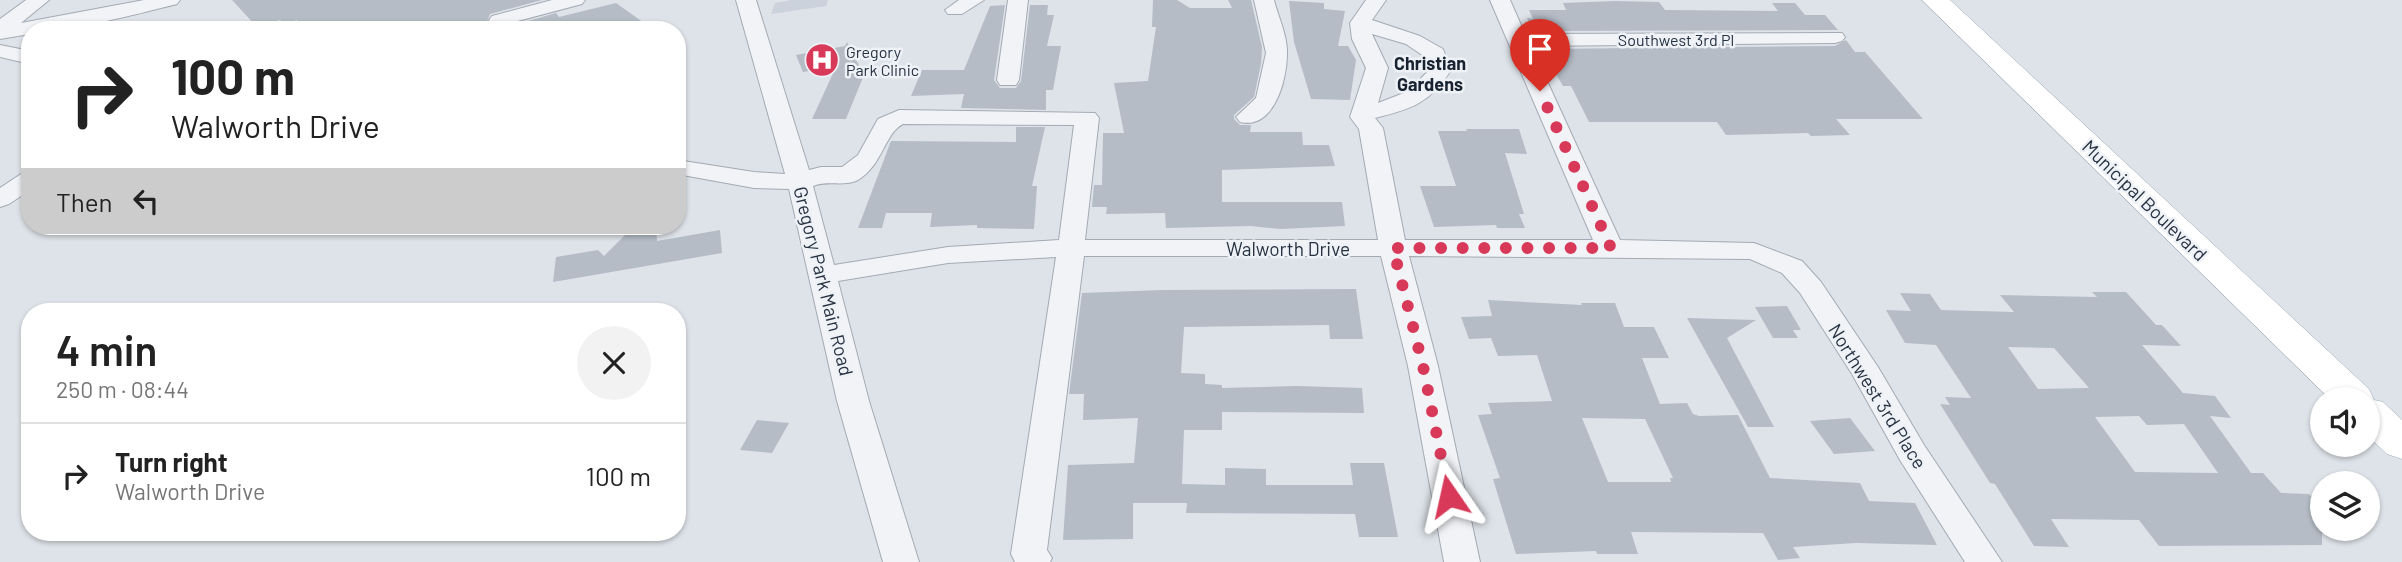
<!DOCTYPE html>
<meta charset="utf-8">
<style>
body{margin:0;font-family:Barlow,sans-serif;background:#f2f2f2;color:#222;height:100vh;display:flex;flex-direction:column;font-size:26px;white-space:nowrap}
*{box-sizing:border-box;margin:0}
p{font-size:23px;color:#767676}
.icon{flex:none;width:38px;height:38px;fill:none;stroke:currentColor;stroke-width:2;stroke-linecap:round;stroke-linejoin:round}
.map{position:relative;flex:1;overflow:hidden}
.details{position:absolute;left:21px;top:303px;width:665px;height:238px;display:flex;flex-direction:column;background:#fff;border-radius:28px;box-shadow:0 2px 5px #0004}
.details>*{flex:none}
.top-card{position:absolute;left:21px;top:21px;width:665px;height:214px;border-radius:28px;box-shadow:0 2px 5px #0004;background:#fff;color:#222;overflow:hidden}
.fabs{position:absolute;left:2310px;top:387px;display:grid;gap:14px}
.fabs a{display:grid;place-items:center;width:70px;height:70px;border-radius:50%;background:#fff;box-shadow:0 2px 5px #0004;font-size:35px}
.pin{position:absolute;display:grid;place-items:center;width:60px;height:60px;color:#fff;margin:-72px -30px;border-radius:50% 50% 50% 0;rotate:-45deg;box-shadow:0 0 7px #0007}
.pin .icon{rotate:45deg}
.me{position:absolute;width:77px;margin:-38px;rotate:349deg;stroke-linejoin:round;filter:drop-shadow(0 0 5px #0008)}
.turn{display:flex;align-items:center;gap:24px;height:147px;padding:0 35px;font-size:32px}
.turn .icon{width:91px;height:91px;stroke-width:2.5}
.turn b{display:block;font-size:49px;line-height:60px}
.then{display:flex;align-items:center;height:66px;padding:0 35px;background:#0003;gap:14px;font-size:26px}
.round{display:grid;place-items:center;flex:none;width:74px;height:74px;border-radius:37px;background:#f2f2f2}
.summary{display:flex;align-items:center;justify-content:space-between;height:119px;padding:0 35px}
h1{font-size:42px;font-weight:600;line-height:52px}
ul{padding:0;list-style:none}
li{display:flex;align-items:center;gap:21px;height:105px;padding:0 35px;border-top:2px solid #e0e0e0}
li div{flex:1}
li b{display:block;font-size:26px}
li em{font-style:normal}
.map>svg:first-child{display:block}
.built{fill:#ccd2db}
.building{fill:#b5bcc6;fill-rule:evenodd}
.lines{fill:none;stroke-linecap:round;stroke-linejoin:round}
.minor-casing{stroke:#a3aab3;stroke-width:2}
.major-casing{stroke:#9da8b5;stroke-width:1}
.minor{fill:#f1f3f7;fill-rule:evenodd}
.major{fill:#fff;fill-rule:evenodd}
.route{stroke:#d83959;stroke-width:12;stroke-dasharray:0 21.6}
.labels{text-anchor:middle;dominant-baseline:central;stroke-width:5;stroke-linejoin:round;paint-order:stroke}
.far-street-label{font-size:16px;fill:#263141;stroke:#eef2f6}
.far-poi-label{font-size:16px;fill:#263141;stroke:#eef2f6;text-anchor:start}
.far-neighbourhood-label{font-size:18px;font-weight:bold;fill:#182231;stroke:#eef2f6}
.street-label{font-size:19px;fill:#263141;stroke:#eef2f6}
</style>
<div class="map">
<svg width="2402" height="562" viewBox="0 0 2402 562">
<rect width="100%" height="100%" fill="#dee3e9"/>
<path class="built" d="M791 0H828L826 6 771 14 775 3Z"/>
<path class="building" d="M232 0H542L490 14 487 22 491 27 500 29 556 13 559 17 616 3 654 30H327L326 22 303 28 297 20 285 24 280 20 257 27Z
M1153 0H1177L1190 8H1232L1228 0H1251L1262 47 1261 64 1254 97 1234 115V119L1240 125H1251L1250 132H1302L1303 145H1329L1335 166 1222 170V202H1342L1345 226 1280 229 1251 226 1166 228 1165 213 1106 214 1107 207H1092L1094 185H1102L1103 133H1124L1114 83 1148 81 1156 27H1152Z
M1289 1 1324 3V9L1345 11 1338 46H1348L1356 60 1350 100 1311 99 1294 42Z
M1615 1 1659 2 1665 10 1778 11 1772 3H1795L1805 15H1825L1838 30 1533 31 1527 18 1533 19 1529 10H1566L1563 3Z
M1005 5 994 80 1000 88H1016L1021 81 1030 5H1048L1047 15H1054L1047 46H1061L1053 90H1046V110L961 108 964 94 911 96 922 70H964L990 6Z
M1846 40 1855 52H1865L1923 119H1836L1850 135 1811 136 1808 133 1726 135 1717 122H1589L1571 86H1563L1541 49 1835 46Z
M847 42 864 75 846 119H812L836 67 803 72 796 55 845 46Z
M1016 127H1045L1032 186H1037L1034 229 977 228V225L930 227 932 213H886L882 228H858L891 141 1016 142Z
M1466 129H1519L1527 154 1505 153 1524 214H1519L1525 228H1497L1496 225 1434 227 1420 186H1456L1438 131H1467Z
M656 226 657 241 720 230 722 253 553 282 556 257 598 250 604 256 632 228Z
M1356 289 1363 339H1330L1329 325 1184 327 1181 373 1205 374V384L1222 385V388L1296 386 1362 388 1364 413 1222 412V430H1184L1182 484 1225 485V468L1266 469V485H1353L1350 463H1384L1398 537H1359L1355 514 1186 513 1187 503H1133V539L1063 540 1068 465 1134 463 1138 418 1083 420 1084 394H1069L1082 293 1163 290Z
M2092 292H2126L2156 325H2162L2181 346 2142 345 2183 393 2215 396 2231 418 2210 416 2251 473H2263L2281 493 2309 494 2322 508V545L2159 546 2139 520 2051 519 2069 547 2034 546 1995 484 1990 483 1940 404 1950 405 1945 397 1971 398 1936 345 1905 343 1886 310 1911 311 1900 293 1930 294 1941 310 2014 312 2000 295 2097 297ZM2008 347 2054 348 2089 388 2038 389ZM2139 416 2147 425 2184 424 2218 473 2135 472 2095 417Z
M1488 300 1582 305 1581 303H1615L1624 327H1654L1669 358H1642L1660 404 1687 403 1693 414 1699 416 1738 415 1770 478 1860 483 1869 501 1915 503 1937 545 1856 543 1793 547 1800 558 1778 560 1763 533 1631 532 1638 554H1597L1596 551 1516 554 1493 479 1500 478 1478 415 1492 414 1488 403 1552 401 1537 355 1498 356 1491 338 1469 339 1461 317 1492 316ZM1582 418 1645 419 1673 478H1670L1671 482H1608Z
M1787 306 1801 330H1793L1798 338H1773L1755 307Z
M1687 318 1756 320 1727 338 1774 427H1748Z
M1850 418 1875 451 1834 454 1810 421Z
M757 420 789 423 772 453 740 450Z"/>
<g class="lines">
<g class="minor-casing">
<path id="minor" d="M26 0H49L21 23 144 0H180L177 4C129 16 79 30 30 30V34L0 39V19Z
M552 0H585L582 4 499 26 492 24 489 20 492 16Z
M736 0H756L809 170 821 167H842L858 155 878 119 899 110 1095 113 1099 118 1085 240H1378L1359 129 1350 117 1366 68 1352 39 1350 23 1366 0H1386L1372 20 1420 36 1443 49 1451 70C1430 103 1412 109 1375 118L1383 128 1405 240H1593L1490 0H1510L1525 34 1842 33 1845 37 1842 41 1835 43 1531 46 1620 240 1754 243 1802 261 1821 282 1878 367 1924 445 2002 562H1965L1900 460 1852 374 1800 293 1782 273 1750 259 1409 256 1438 366 1480 562H1444L1408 366 1381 256H1084L1047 550 1052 558 1050 562H1015L1011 554 1056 257 948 263 838 281 869 401 919 562H883L837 401 789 189 754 188 677 174V160L754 172 785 174ZM1372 34 1406 44 1425 57 1429 70 1409 91 1378 103 1388 68ZM903 124 1074 125 1059 240 948 247 834 265 813 186C828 180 845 187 858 180 883 165 884 134 903 124Z
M959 0H984L962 14H948L945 10Z
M1008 0H1028L1019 80 1016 85H1000L997 80Z
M1254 0H1274C1278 16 1288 37 1287 54 1287 80 1274 130 1240 122L1236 117 1256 98 1266 53Z
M0 45 30 51V64L0 57Z
M30 172V190L9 204 0 207V188L21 174Z"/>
</g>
<g class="major-casing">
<path id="major" d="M1922 0H1950L2369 389 2374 400 2383 402 2402 420V459L2387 454 2368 436V399H2330Z"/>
</g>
<use href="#minor" class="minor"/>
<use href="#major" class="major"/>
</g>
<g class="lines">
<path class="route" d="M1449 496 1423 366 1393 248H1611L1540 91"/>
</g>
<defs>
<g id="hospital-disc" transform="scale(1.75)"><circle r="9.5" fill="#d83959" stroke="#eef2f6"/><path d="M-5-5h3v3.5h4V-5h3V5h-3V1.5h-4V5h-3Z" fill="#fff"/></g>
</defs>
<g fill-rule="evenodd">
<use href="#hospital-disc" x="822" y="60"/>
</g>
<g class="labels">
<g class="far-street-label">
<text x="1676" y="39">Southwest 3rd Pl</text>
</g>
<g class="far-poi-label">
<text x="846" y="51">Gregory<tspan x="846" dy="18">Park Clinic</tspan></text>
</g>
<g class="far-neighbourhood-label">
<text x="1430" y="63">Christian<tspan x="1430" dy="21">Gardens</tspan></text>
</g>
<g class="street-label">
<text transform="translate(2145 200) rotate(44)">Municipal Boulevard</text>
<text x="1288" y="248">Walworth Drive</text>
<text transform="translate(824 281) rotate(76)">Gregory Park Main Road</text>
<text transform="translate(1878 396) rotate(58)">Northwest 3rd Place</text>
</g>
</g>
</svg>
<div class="fabs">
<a><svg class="icon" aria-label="sound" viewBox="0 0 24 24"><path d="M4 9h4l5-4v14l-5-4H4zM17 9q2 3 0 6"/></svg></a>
<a><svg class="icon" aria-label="layers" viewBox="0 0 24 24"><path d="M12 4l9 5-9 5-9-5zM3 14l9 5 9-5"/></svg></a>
</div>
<div class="pin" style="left:1540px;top:91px;background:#d93025"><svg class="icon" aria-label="arrive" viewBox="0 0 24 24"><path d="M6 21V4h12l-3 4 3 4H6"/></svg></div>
<svg class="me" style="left:1449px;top:496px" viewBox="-20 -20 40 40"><path d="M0-17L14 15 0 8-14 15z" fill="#d83959" stroke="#fff" stroke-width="4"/></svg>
<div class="top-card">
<div class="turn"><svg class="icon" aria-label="right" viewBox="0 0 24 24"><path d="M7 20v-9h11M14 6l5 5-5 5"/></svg><div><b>100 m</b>Walworth Drive</div></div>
<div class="then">Then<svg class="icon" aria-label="left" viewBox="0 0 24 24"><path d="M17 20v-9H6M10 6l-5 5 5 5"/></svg></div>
</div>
<section class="details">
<div class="summary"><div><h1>4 min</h1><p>250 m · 08:44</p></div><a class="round"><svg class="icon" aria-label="close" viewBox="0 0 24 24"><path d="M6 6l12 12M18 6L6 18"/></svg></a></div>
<ul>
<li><svg class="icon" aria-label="right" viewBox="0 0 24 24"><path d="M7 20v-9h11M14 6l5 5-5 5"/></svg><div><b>Turn right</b><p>Walworth Drive</p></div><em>100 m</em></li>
</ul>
</section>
</div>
